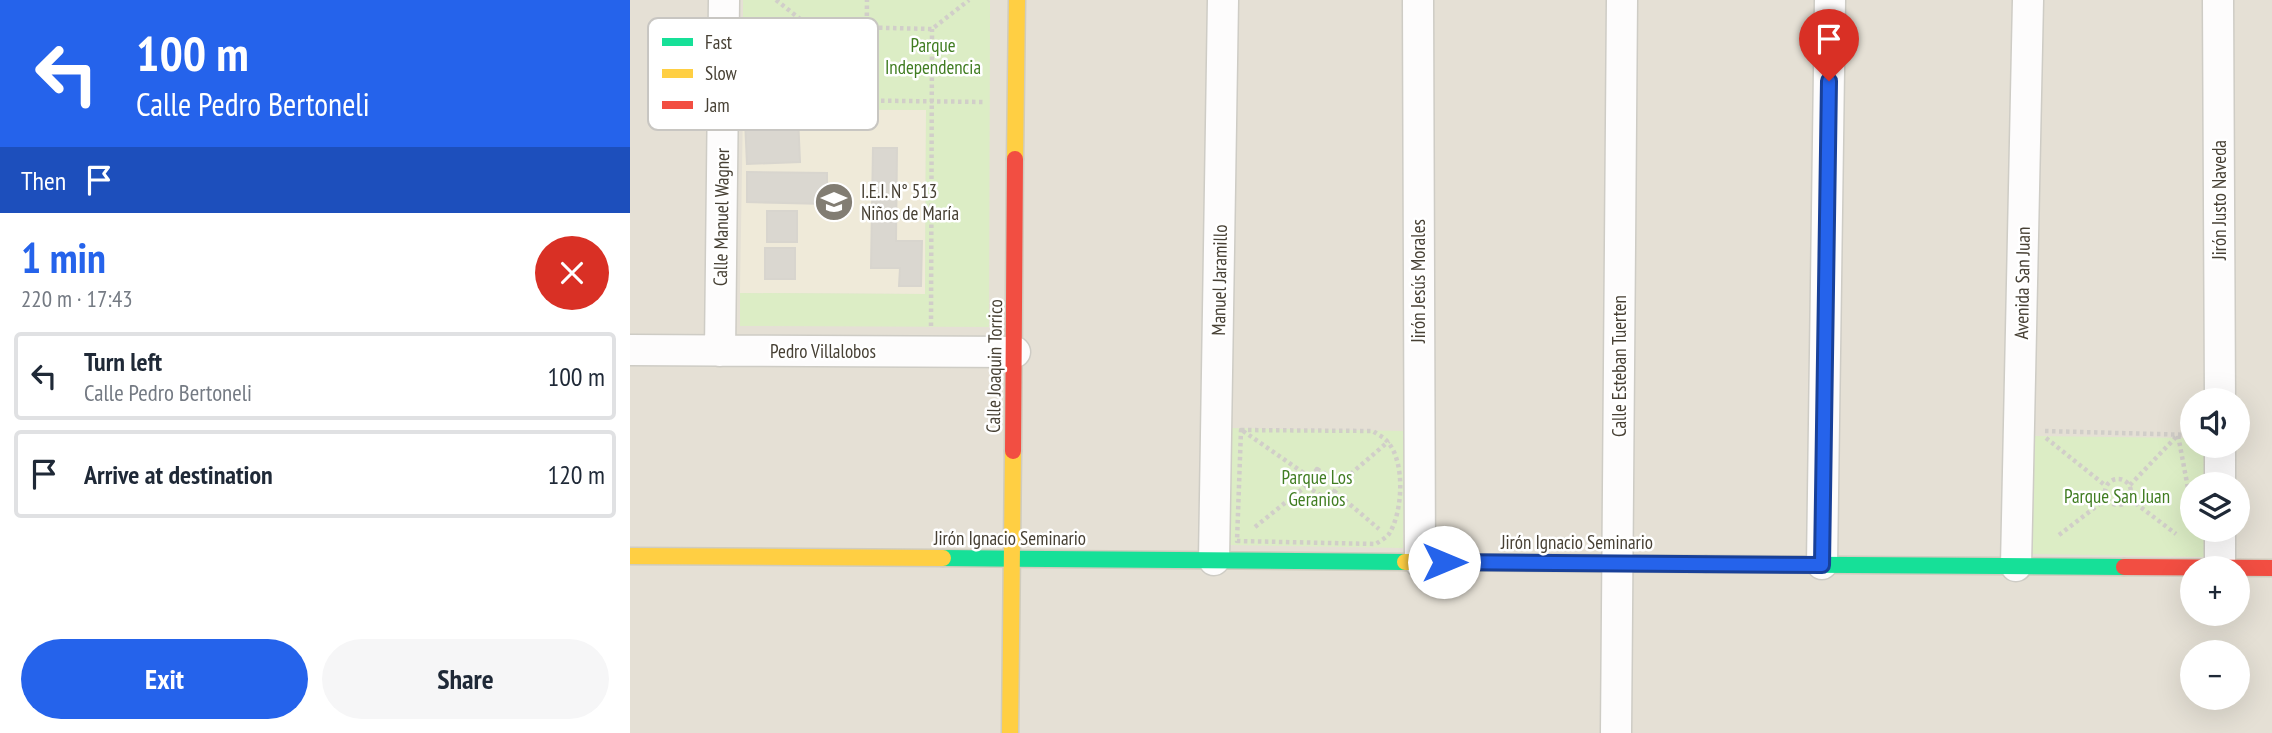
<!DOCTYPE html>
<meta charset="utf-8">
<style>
body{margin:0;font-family:"PT Sans Narrow",sans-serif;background:#f6f6f7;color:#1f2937;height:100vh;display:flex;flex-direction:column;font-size:26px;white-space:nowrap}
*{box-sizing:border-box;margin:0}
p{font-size:23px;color:#747a83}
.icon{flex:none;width:38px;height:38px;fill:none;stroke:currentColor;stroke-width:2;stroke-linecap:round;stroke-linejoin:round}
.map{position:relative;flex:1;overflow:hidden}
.details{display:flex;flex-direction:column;background:#fff;width:630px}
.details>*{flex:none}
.guide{background:#2563eb;color:#fff;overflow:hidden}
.controls{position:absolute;left:1550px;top:388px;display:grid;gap:14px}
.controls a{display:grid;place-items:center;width:70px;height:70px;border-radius:50%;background:#fff;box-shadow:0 7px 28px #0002;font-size:35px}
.pin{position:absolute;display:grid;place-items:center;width:60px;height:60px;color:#fff;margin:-72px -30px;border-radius:50% 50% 50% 0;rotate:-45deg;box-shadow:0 0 7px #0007}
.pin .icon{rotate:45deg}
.me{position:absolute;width:77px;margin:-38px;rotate:90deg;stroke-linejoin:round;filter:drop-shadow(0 0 5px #0008)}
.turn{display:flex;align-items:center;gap:24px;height:147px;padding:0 21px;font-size:32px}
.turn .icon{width:91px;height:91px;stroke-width:2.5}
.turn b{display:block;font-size:49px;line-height:60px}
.then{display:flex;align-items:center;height:66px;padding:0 21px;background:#0003;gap:14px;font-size:26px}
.round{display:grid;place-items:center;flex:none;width:74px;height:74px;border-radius:37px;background:#f6f6f7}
.headline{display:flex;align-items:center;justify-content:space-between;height:119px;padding:0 21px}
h1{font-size:42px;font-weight:700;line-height:52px;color:#2563eb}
.cta{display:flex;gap:14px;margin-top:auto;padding:14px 21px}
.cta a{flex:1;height:80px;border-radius:42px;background:#2563eb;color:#fff;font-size:28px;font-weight:700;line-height:80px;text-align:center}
.cta a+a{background:#f6f6f7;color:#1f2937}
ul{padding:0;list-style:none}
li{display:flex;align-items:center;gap:21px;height:88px;margin:0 14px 10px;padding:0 7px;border:4px solid #e0e1e3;border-radius:7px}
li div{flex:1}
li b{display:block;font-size:26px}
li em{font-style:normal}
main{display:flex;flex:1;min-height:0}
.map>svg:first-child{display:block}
.residential{fill:#e5e0d5;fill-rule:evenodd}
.education{fill:#efead9}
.green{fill:#dcedc5}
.building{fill:#dad7d0;stroke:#d8d5ce;stroke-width:2}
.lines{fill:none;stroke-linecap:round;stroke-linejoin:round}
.street-casing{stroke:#ceccc5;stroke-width:33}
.fast-casing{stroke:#d0ccbe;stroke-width:19}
.slow-casing{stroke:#d0ccbe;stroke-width:19}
.jam-casing{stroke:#d0ccbe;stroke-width:19}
.path{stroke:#d1cec9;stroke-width:4.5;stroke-dasharray:3.5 3.5;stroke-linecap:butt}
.street{stroke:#fdfcfc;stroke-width:30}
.fast{stroke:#16e098;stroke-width:16}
.slow{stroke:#ffcf43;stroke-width:16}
.jam{stroke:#f24e42;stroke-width:16}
.route-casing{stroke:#184099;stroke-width:18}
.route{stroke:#2563eb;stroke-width:12}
.labels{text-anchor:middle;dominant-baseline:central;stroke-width:5;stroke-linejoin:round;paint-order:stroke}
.park-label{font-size:19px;fill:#417d22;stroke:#fff}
.poi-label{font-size:19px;fill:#474034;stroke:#fff;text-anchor:start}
.street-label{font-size:19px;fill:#474034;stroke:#fff}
.key{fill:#fff;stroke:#c8c6c2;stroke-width:2}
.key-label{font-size:19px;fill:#474034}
</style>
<main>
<section class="details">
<div class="guide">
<div class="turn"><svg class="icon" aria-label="left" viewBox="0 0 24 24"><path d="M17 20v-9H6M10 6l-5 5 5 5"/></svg><div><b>100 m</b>Calle Pedro Bertoneli</div></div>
<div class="then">Then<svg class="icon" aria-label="arrive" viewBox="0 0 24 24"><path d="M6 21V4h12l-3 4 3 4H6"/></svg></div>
</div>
<div class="headline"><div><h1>1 min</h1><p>220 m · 17:43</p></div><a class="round" style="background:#d93025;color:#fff"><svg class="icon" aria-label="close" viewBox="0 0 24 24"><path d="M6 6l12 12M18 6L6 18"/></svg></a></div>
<ul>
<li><svg class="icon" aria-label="left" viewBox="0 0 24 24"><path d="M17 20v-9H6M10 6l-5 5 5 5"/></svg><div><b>Turn left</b><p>Calle Pedro Bertoneli</p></div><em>100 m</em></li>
<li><svg class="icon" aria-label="arrive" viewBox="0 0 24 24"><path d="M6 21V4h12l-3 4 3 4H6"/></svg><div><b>Arrive at destination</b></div><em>120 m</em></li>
</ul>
<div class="cta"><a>Exit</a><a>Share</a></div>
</section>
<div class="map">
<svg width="1642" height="733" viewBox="0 0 1642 733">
<rect width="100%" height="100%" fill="#f0eee8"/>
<path class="residential" d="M0 0H1642V733H0ZM1563 401H1608V446H1563ZM1563 485H1608V530H1563ZM1563 569H1608V614H1563ZM1563 653H1608V698H1563Z"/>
<path class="education" d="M113 109 296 110 295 294 110 293Z"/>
<path class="green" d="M113 0H360L359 327 110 326V293L295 294 296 110 113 109Z
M600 428 775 431 773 548 599 545Z
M1401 436 1563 438V446H1575V485H1563V530H1574V557L1400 554Z"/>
<path class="building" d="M168 117 170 162 117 164 115 120Z
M243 148H267L266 241H292L291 286H269L270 268H241Z
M117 172 197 173V204L117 202Z
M137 211H167V242H137Z
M135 248H165V279H135Z"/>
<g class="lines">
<g class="street-casing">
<path id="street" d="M788 0 790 562
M1588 0 1590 401
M0 350 385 352
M90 351 94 0
M1590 446V485
M1590 530V568
M584 560 593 0
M1192 564 1200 0
M1386 566 1398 0
M986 733 992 0"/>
</g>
<g class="fast-casing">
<path id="fast" d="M313 558 775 562
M1076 564 1494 567"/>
</g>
<g class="slow-casing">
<path id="slow" d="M385 159 387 0
M0 556 313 558
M775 562 1076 564
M380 733 383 451"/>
</g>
<g class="jam-casing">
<path id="jam" d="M383 451 385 159
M1494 567 1642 568"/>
</g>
<path class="path" d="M146 0 179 26 302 29 339 0
M118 99 354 102
M175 100 179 26
M236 100 237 0
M301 326 302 29
M611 430 743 431C747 434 753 437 756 440 776 460 773 512 759 534 756 538 750 541 746 544L607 541Z
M613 431 681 478
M1415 431 1563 435
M1416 438 1476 486
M687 469 710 483 698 500 676 486Z
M1475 492a13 13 0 1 1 26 0a13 13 0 1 1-26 0Z
M710 483 759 441
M1500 485 1548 435 1563 515
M704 491 749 529
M1500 499 1546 534
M625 527 676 486
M1429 535 1476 499"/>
<use href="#street" class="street"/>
<use href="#fast" class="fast"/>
<use href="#slow" class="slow"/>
<use href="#jam" class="jam"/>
</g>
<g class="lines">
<g class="route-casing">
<path id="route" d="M814 562 1192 565 1199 81"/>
</g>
<use href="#route" class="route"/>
</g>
<defs>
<g id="school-disc" transform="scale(2.0125)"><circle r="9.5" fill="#827d73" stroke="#fff"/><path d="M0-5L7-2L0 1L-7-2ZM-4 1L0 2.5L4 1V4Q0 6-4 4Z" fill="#fff"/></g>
</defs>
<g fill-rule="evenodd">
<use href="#school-disc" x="204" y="202"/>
</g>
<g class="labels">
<g class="park-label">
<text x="303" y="45">Parque<tspan x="303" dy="22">Independencia</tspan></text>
<text x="687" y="477">Parque Los<tspan x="687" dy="22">Geranios</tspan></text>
<text x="1487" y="496">Parque San Juan</text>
</g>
<g class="poi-label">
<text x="231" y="191">I.E.I. N° 513<tspan x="231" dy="22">Niños de María</tspan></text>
</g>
<g class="street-label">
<text transform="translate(1589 200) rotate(-90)">Jirón Justo Naveda</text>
<text transform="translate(91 217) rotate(-89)">Calle Manuel Wagner</text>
<text transform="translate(589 280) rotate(-89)">Manuel Jaramillo</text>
<text transform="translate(788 281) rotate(-90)">Jirón Jesús Morales</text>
<text transform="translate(1392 283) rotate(-89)">Avenida San Juan</text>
<text x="193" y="351">Pedro Villalobos</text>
<text transform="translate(364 366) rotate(-89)">Calle Joaquin Torrico</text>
<text transform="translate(989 366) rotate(-90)">Calle Esteban Tuerten</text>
<text x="380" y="538">Jirón Ignacio Seminario</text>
<text x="947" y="542">Jirón Ignacio Seminario</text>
</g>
</g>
<rect x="18" y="18" width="230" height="112" rx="10" class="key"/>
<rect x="32" y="38" width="31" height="8" fill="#16e098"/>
<rect x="32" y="69" width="31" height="9" fill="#ffcf43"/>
<rect x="32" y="101" width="31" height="8" fill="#f24e42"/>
<g class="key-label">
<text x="75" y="49">Fast</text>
<text x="75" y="80">Slow</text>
<text x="75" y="112">Jam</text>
</g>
</svg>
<div class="controls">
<a><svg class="icon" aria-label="sound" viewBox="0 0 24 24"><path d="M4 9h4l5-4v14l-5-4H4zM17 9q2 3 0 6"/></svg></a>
<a><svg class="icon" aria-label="layers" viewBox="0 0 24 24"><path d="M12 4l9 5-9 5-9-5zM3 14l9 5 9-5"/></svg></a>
<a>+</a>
<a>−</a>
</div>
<div class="pin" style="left:1199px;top:81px;background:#d93025"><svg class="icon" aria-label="arrive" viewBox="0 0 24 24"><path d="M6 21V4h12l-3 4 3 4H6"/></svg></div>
<svg class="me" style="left:814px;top:562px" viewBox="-20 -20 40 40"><circle r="19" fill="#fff"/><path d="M0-13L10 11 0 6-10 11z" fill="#2563eb"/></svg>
</div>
</main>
